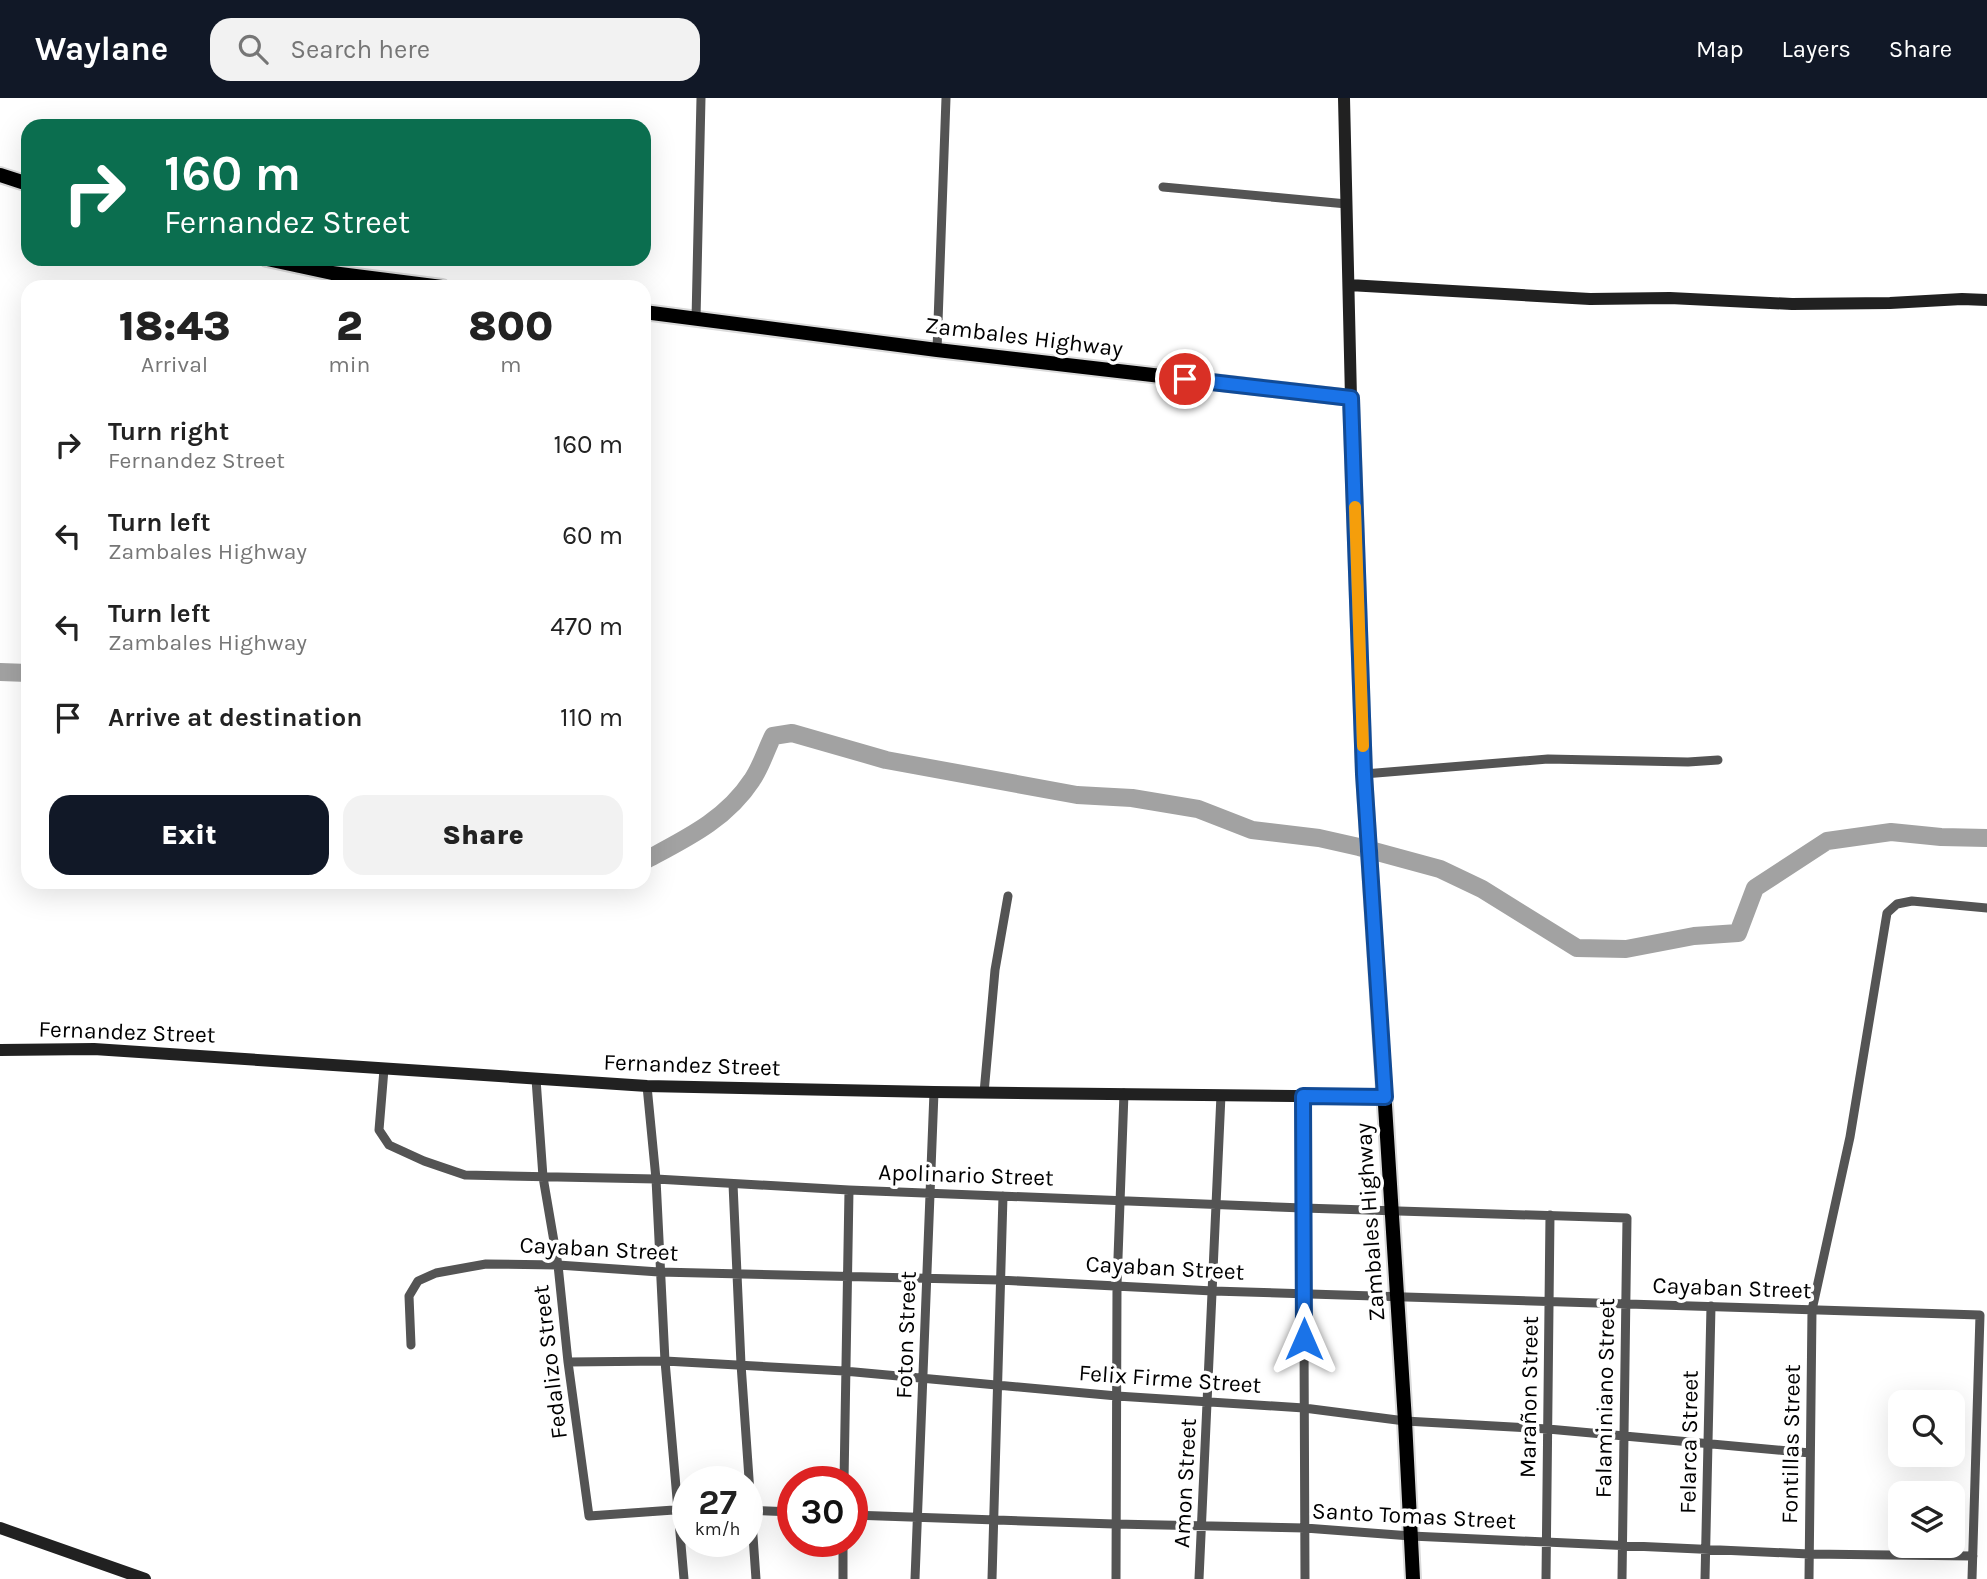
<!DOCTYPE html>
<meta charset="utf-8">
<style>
body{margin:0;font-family:Karla,sans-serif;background:#f2f2f2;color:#222;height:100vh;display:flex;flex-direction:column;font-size:26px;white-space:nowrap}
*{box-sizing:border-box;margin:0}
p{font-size:23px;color:#767676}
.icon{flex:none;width:38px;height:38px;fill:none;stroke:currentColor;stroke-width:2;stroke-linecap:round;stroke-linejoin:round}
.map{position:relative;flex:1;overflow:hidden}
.side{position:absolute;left:21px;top:182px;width:630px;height:609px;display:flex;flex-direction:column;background:#fff;border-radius:21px;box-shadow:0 7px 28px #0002}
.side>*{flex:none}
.banner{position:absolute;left:21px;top:21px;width:630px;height:147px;border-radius:21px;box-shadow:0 7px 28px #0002;background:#0b6e4f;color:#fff;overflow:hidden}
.fabs{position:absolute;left:1888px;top:1292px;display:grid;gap:14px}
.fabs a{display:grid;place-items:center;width:77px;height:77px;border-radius:14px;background:#fff;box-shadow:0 7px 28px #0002;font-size:35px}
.speed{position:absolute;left:672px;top:1368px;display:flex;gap:14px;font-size:35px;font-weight:700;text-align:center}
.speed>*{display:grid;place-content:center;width:91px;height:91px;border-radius:50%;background:#fff;box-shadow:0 7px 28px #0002;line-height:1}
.speed small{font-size:18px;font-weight:400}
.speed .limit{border:10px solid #d22;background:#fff;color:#111}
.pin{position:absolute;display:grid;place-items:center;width:60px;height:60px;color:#fff;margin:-30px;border:4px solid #fff;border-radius:50%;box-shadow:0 2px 7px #0007}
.me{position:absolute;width:77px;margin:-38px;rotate:0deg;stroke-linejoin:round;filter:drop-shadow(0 0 5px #0008)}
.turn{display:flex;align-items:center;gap:24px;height:147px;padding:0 28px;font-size:32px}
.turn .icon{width:91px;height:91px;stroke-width:2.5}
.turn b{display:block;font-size:49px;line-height:60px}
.eta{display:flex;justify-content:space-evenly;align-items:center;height:119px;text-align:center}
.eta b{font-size:42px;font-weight:800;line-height:49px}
.cta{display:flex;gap:14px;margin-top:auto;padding:14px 28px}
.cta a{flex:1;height:80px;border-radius:21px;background:#111827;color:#fff;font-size:28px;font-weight:800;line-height:80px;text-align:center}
.cta a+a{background:#f2f2f2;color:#222}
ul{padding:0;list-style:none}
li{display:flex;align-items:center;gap:21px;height:91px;padding:0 28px}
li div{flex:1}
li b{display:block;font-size:26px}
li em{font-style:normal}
header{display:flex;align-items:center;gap:42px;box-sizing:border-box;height:98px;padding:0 35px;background:#111827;color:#fff}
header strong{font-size:33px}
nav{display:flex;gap:38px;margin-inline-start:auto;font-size:24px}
.search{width:490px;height:63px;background:#f2f2f2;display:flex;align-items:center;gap:18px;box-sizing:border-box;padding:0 24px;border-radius:21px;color:#767676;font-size:26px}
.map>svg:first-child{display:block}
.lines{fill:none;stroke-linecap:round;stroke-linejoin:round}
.river{stroke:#a2a2a2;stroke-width:18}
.primary-casing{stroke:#dbdbdb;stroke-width:18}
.street{stroke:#545454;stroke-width:9}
.secondary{stroke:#212121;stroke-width:12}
.primary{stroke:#000;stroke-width:14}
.route-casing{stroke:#114b97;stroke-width:18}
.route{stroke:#1a73e8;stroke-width:12}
.slow{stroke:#f59e0b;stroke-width:12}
.labels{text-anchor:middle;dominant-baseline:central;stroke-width:7;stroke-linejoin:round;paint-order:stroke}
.street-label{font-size:23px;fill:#000;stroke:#fff}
</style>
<header>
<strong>Waylane</strong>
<div class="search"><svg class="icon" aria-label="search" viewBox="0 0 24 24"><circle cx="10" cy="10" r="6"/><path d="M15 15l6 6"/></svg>Search here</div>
<nav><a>Map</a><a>Layers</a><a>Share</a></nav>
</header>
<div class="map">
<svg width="1987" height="1481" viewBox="0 0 1987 1481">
<rect width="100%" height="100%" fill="#fff"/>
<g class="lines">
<path class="river" d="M0 574 28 575
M644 763C685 741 726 722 752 682 761 669 766 652 773 638L792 635 886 662 1077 697 1132 700 1198 711 1252 732 1319 740 1359 749 1440 771 1482 791 1577 850 1626 851 1694 838 1738 835 1755 790 1827 743 1891 734 1941 739 1987 740"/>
<g class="primary-casing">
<path id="primary" d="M0 77 28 86
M267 161 332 175 442 189
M644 214 937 252 1351 300 1364 676 1405 1323 1413 1481"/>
</g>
<path class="street" d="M1163 89 1347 106
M696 221 701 0
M937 252 946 0
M1364 676 1548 661 1688 664 1718 662
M384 971 379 1032 389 1047 424 1063 465 1077 656 1081 849 1092 1303 1110 1627 1120 1622 1481
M536 981 543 1079 558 1167 568 1264 589 1418 688 1411
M647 988 656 1081 665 1263 684 1481
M984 995 995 872 1008 798
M1303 998 1305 1481
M733 1086 741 1266 756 1481
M411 1247 409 1198 418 1183 436 1175 486 1166 558 1167 659 1174 999 1182 1213 1193 1980 1217 1972 1481
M568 1264 665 1263 844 1273 1117 1298 1304 1310 1405 1323 1548 1331 1810 1355
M844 1384 849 1092
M747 1412 793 1414
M852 1417 1114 1426 1305 1430 1411 1438 1809 1456 1973 1458
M843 1481V1444
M915 1481 934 994
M992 1481 1003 1098
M1116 1481 1117 1187 1124 995
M1199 1481 1221 997
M1546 1481 1550 1117
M1705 1481 1711 1208
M1809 1481 1812 1212 1850 1039 1887 815 1897 806 1912 803 1987 810"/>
<path class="secondary" d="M1344 0 1351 300
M1349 187 1590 201 1670 200 1792 206 1890 205 1962 201 1987 202
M0 952 94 951 647 988 934 994 1385 999
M0 1430 145 1481"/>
<use href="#primary" class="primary"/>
</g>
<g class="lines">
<g class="route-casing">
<path id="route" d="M1185 281 1351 300 1364 676 1385 999 1303 998 1304 1241"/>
</g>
<use href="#route" class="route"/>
<path class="slow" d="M1355 409 1363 648"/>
</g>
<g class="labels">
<g class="street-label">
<text transform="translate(1024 239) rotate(7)">Zambales Highway</text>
<text transform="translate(127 934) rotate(2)">Fernandez Street</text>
<text transform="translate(692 967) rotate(2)">Fernandez Street</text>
<text transform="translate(966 1077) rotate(2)">Apolinario Street</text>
<text transform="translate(1370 1124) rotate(-94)">Zambales Highway</text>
<text transform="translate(599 1151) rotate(3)">Cayaban Street</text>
<text transform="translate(1165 1170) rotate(3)">Cayaban Street</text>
<text transform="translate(1732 1190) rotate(2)">Cayaban Street</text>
<text transform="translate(906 1237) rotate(-88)">Foton Street</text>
<text transform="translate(550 1264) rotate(-97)">Fedalizo Street</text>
<text transform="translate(1170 1281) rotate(4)">Felix Firme Street</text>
<text transform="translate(1529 1299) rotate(-89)">Marañon Street</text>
<text transform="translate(1605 1300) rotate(-89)">Falaminiano Street</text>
<text transform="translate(1689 1344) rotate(-89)">Felarca Street</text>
<text transform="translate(1791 1346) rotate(-89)">Fontillas Street</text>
<text transform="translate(1185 1385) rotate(-87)">Amon Street</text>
<text transform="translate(1414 1418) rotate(3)">Santo Tomas Street</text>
</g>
</g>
</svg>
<div class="fabs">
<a><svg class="icon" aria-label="search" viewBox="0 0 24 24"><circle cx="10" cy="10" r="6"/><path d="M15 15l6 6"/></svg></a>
<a><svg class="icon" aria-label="layers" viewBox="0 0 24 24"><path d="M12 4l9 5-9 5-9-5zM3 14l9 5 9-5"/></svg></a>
</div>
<div class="speed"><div>27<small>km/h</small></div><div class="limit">30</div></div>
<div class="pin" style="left:1185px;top:281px;background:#d93025"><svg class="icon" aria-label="arrive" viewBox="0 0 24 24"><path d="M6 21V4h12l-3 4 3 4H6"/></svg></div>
<svg class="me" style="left:1304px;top:1241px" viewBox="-20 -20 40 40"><path d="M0-17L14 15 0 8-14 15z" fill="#1a73e8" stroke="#fff" stroke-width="4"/></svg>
<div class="banner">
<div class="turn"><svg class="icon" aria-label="right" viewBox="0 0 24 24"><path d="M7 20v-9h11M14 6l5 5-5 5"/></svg><div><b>160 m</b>Fernandez Street</div></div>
</div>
<section class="side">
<div class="eta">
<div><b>18:43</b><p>Arrival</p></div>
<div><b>2</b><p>min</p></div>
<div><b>800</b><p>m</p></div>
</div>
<ul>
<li><svg class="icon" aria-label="right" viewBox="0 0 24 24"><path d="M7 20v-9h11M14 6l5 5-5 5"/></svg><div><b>Turn right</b><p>Fernandez Street</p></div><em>160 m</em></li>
<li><svg class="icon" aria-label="left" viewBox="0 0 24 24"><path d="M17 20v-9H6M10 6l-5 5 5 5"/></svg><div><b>Turn left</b><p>Zambales Highway</p></div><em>60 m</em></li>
<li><svg class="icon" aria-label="left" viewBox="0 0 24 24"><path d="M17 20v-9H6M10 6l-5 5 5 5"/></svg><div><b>Turn left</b><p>Zambales Highway</p></div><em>470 m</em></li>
<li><svg class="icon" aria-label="arrive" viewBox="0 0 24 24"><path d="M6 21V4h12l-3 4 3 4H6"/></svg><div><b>Arrive at destination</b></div><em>110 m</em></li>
</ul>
<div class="cta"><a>Exit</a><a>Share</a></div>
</section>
</div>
